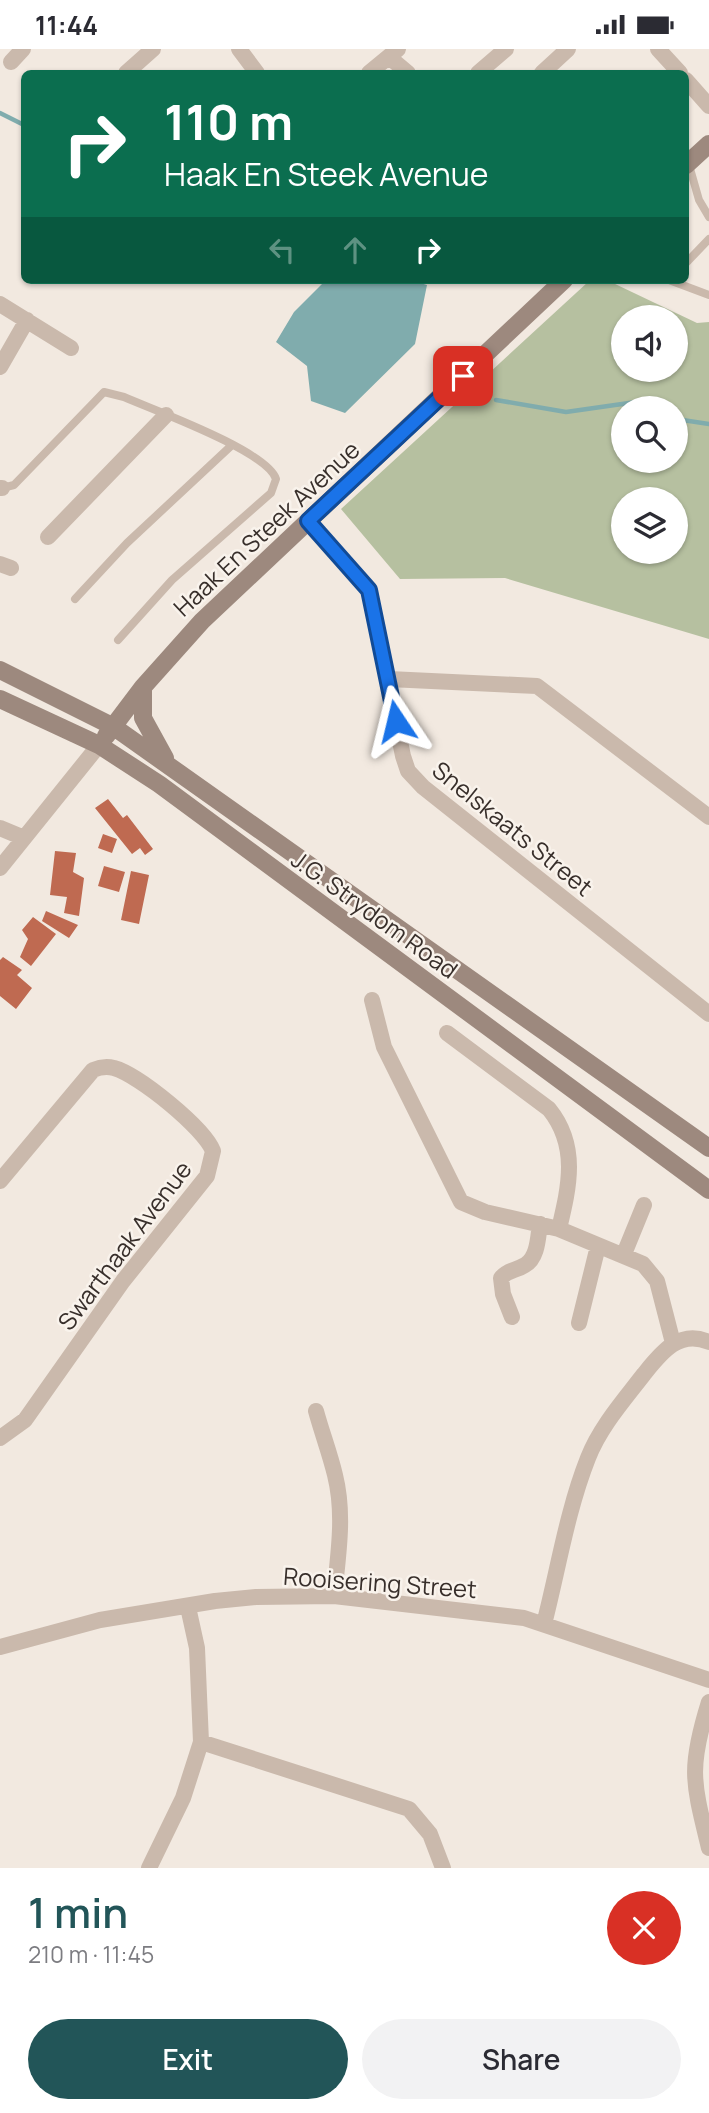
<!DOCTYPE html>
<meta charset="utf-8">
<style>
body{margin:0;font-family:Manrope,sans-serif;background:#f2f2f3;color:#2b2b33;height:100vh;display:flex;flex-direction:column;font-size:26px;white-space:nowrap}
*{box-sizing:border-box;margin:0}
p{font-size:23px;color:#7c7c81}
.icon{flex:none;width:38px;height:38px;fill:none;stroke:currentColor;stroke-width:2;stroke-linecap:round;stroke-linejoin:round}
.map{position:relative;height:1819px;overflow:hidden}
.sheet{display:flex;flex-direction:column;background:#fff;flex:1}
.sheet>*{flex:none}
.hud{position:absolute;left:21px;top:21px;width:668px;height:214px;border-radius:10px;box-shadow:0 2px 5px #0004;background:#0b6e4f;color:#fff;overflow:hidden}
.tools{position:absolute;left:611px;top:256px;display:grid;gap:14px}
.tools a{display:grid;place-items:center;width:77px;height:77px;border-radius:50%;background:#fff;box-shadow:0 2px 5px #0004;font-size:35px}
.pin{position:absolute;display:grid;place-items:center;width:60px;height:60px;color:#fff;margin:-30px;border-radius:14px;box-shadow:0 4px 10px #0006}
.me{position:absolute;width:77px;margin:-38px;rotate:350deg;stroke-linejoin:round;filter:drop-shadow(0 0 5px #0008)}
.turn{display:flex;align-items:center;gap:24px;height:147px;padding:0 28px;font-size:32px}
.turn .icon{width:91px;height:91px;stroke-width:2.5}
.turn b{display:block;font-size:49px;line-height:60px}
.lanes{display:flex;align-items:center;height:66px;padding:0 28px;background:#0003;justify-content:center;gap:35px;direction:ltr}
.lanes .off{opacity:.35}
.round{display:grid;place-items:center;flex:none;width:74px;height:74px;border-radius:37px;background:#f2f2f3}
.summary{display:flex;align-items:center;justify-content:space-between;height:119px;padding:0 28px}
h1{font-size:42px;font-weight:600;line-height:52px;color:#225558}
.cta{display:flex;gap:14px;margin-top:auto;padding:14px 28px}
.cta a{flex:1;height:80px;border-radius:42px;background:#225558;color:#fff;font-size:28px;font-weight:600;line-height:80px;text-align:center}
.cta a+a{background:#f2f2f3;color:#2b2b33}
.status{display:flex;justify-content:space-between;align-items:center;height:49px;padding:0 35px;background:#fff;direction:ltr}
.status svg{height:19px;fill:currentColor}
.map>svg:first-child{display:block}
.green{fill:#b6c0a0;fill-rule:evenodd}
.water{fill:#80acad}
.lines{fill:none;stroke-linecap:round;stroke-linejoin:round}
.stream{stroke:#80acad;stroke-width:4.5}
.building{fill:#bf6a51}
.lane{stroke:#cab9ac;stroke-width:8}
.street{stroke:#cab9ac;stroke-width:16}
.secondary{stroke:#9d897e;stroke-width:18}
.route-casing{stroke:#114b97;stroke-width:18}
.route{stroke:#1a73e8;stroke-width:12}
.labels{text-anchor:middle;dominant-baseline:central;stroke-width:5;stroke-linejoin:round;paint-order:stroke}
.street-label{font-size:24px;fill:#382f2b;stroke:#f9f3ec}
</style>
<div class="status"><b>11:44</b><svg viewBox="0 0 49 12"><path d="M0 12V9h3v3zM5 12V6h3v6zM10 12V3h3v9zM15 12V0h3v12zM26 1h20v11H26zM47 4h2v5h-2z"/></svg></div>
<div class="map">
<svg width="709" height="1819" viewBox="0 0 709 1819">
<rect width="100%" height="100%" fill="#f2e9e0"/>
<path class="green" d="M588 233 613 234 697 274 709 273V590L505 529 400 530 341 460ZM623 268H676V320H623ZM623 359H676V411H623ZM623 450H676V502H623Z"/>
<path class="water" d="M326 231H410L427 236 415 295 345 364 311 352 307 317 276 293 294 263Z"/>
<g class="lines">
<path class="stream" d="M0 64 24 76
M496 351 566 363 643 352 651 359
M676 370 709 375"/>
</g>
<path class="building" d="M108 750 123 769 127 766 153 800 145 806 140 799 132 805 95 759Z
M103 785 117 790 112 804 98 799Z
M55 802 76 804 73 823 84 829 79 867 64 864 67 848 50 846Z
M104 817 125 823 119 843 98 837Z
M131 822 149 826 139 875 121 871Z
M46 862 78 876 69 889 42 872Z
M33 868 56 885 31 917 20 908 28 890 22 881Z
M3 908 22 921 17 926 32 939 16 960 0 947V911Z"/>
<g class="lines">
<path class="lane" d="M689 116 699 151 709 168
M686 214 709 190
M669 231 709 246
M2 439 14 436 104 343 124 348C156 362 267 402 276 430L271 444 172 531 118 591
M75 550 127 494 232 396"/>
<path class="street" d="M239 0 257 24
M658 0 680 24
M389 8 408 24
M11 13 23 0
M126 24 153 0
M369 24 398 0
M478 24 506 0
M542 24 568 0
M686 31 709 57
M0 255 71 299
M0 318 27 271
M0 439H2
M308 472 369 541 403 707 408 722 423 738 709 965
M48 488 166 366
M0 515 11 519
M389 630 537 637 709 768
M0 779 24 789
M0 819 99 696
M372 951 384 998 461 1153 485 1163 559 1180 643 1215 657 1232 673 1294
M447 984 549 1060C579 1097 569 1138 559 1180
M0 1132 93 1021C100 1018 106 1017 114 1019 139 1026 204 1079 213 1102L207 1127 123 1232 25 1371 0 1389
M624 1205 644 1156
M512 1268 503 1245 501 1229C509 1220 516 1222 525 1216 538 1209 538 1187 540 1175
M579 1274 598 1197
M316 1362C322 1384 330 1405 335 1426 345 1466 338 1507 334 1547
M544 1575C558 1521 567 1462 588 1409 600 1378 624 1351 644 1325 661 1304 679 1280 709 1293
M0 1598 100 1571 215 1552 256 1548 334 1547 524 1569 709 1631
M709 1653C688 1720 693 1733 709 1799
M201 1693 409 1760 430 1785 443 1819
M149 1819 183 1749 201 1693 197 1599 188 1558"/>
<path class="secondary" d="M686 116 709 95
M0 621 114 678 709 1099
M143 638V669L165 709
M0 650 99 696 159 735 709 1141
M106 687 143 638 202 572 564 231"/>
</g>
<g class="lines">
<g class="route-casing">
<path id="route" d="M396 672 369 541 308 472 463 327"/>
</g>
<use href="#route" class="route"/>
</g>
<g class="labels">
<g class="street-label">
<text transform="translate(266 479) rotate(-43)">Haak En Steek Avenue</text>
<text transform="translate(513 779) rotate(39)">Snelskaats Street</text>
<text transform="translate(375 865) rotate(36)">J.G. Strydom Road</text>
<text transform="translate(124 1196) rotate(-53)">Swarthaak Avenue</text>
<text transform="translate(380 1533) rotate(4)">Rooisering Street</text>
</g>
</g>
</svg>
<div class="tools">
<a><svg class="icon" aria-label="sound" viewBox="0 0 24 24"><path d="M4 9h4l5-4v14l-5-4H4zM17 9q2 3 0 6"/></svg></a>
<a><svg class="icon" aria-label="search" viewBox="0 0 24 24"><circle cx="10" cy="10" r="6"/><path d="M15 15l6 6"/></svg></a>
<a><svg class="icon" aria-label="layers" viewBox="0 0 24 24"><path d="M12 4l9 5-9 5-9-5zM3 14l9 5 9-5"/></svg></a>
</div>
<div class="pin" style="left:463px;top:327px;background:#d93025"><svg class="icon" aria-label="arrive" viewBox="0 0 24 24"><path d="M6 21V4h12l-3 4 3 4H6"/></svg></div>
<svg class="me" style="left:396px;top:672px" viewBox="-20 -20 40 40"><path d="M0-17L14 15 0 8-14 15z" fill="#1a73e8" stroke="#fff" stroke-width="4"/></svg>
<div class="hud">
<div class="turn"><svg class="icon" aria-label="right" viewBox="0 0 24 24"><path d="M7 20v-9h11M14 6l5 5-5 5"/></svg><div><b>110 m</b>Haak En Steek Avenue</div></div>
<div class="lanes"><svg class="icon off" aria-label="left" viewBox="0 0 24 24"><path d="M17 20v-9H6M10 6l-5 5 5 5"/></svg><svg class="icon off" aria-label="ahead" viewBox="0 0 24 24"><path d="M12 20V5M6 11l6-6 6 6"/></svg><svg class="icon" aria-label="right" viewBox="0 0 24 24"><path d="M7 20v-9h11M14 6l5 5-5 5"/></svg></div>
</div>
</div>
<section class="sheet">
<div class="summary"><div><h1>1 min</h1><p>210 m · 11:45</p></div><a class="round" style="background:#d93025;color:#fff"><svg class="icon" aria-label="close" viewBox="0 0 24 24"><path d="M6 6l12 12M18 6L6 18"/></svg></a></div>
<div class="cta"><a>Exit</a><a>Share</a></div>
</section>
